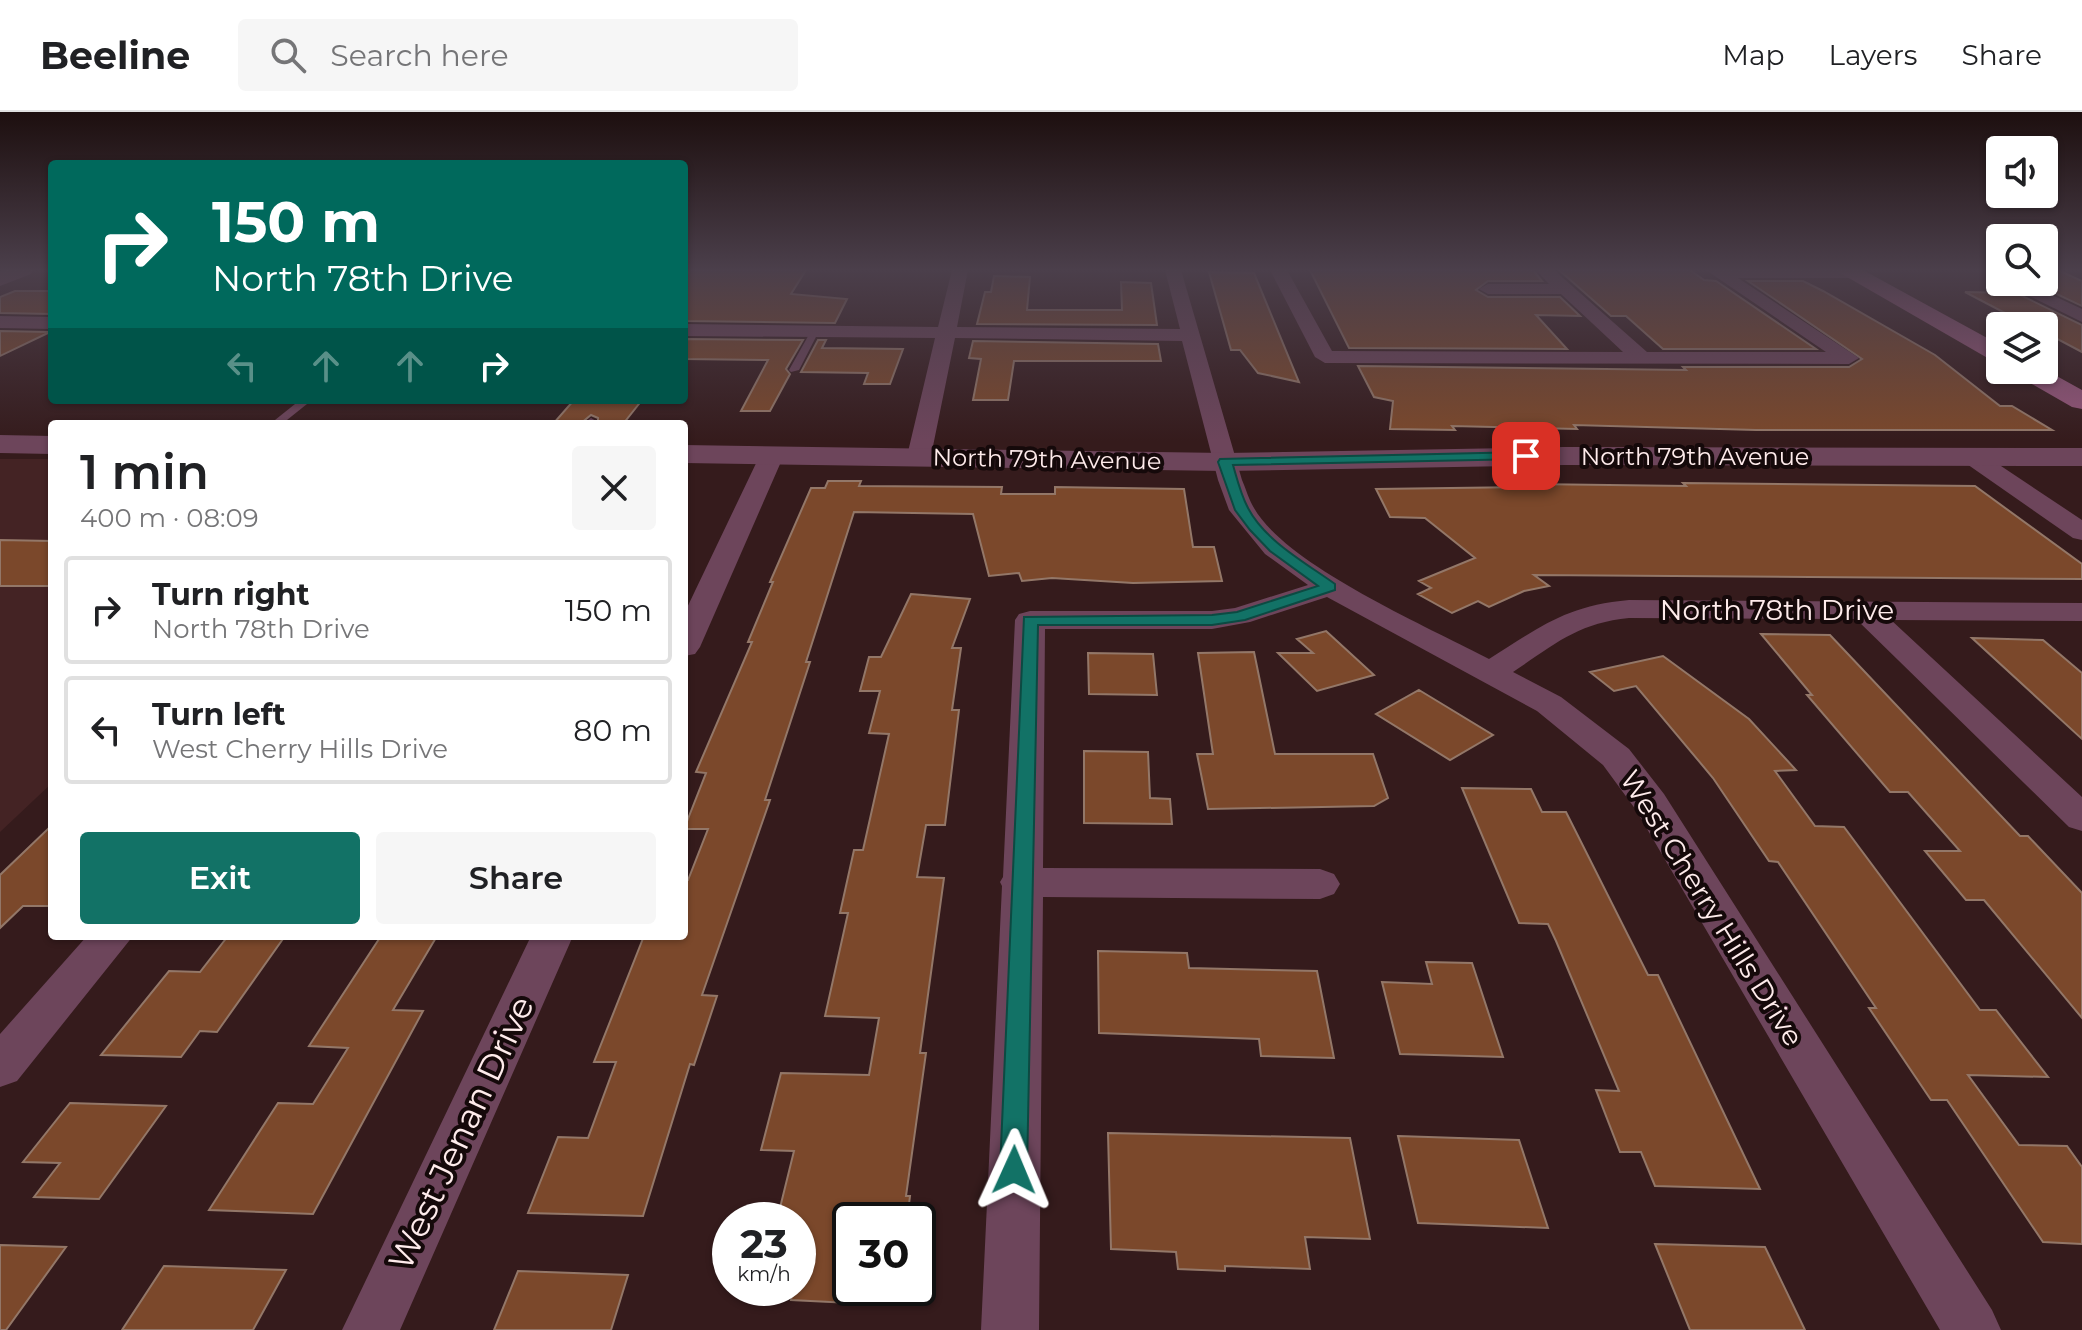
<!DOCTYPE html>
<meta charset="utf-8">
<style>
body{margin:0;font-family:Montserrat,sans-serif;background:#f6f6f6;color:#202124;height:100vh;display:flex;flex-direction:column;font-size:30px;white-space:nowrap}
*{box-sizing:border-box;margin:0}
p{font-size:26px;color:#757577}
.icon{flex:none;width:44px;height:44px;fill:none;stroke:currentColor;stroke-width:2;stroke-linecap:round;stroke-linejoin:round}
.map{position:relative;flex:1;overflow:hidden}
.side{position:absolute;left:48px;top:308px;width:640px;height:520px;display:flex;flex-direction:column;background:#fff;border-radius:8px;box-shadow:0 2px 6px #0004}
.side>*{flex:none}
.guide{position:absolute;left:48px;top:48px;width:640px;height:244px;border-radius:8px;box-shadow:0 2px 6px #0004;background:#00695c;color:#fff;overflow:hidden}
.tools{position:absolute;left:1986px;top:24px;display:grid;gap:16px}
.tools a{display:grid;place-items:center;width:72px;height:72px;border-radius:8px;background:#fff;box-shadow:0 2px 6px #0004;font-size:40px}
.speed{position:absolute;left:712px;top:1090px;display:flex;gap:16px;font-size:40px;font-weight:700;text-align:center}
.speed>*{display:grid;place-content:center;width:104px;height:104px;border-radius:50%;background:#fff;box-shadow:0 2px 6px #0004;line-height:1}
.speed small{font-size:20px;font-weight:400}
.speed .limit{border:4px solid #111;border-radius:12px;background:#fff;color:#111}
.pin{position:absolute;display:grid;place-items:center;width:68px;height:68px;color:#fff;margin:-34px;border-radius:16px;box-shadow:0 4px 12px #0006}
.me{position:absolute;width:88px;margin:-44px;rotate:1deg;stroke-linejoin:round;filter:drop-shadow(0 0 6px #0008)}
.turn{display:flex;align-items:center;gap:28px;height:168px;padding:0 32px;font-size:36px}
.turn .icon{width:104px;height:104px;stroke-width:2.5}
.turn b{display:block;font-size:56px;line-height:68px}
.lanes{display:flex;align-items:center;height:76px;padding:0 32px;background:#0003;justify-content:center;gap:40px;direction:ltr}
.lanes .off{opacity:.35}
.round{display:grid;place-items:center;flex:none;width:84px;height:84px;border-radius:8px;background:#f6f6f6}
.head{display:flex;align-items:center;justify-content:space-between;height:136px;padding:0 32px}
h1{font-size:48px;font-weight:600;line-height:60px}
.cta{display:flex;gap:16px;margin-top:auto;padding:16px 32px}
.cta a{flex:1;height:92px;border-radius:8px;background:#127266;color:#fff;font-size:32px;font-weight:600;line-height:92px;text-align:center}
.cta a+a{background:#f6f6f6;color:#202124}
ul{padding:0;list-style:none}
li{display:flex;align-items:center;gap:24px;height:108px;margin:0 16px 12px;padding:0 16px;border:4px solid #e0e0e0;border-radius:8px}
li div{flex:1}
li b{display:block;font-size:30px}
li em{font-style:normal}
header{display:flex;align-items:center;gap:48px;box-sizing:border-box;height:112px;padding:0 40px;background:#fff;border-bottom:2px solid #e0e0e0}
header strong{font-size:38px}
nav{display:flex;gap:44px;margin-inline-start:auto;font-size:28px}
.search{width:560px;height:72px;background:#f6f6f6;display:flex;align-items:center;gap:20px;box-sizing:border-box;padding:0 28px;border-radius:8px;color:#757577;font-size:30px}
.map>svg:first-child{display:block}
.built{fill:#442324}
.building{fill:#7b482b;stroke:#937768;stroke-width:2}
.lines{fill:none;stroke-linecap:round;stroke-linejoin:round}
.service{fill:#6d455b;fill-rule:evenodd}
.minor{fill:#6d455b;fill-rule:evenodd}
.tertiary{fill:#6d455b;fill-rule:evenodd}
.secondary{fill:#95567a;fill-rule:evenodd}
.route{fill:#127266;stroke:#0c4a42;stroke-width:2}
.labels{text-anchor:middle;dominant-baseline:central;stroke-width:8;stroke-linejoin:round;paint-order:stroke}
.far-street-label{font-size:24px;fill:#feebeb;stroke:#15090a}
.street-label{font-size:28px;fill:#feebeb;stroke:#15090a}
.near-street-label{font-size:34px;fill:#feebeb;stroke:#15090a}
</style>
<header>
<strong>Beeline</strong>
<div class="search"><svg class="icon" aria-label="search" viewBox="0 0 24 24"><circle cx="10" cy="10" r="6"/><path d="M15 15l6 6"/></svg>Search here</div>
<nav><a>Map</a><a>Layers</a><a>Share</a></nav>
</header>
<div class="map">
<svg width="2082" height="1218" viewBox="0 0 2082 1218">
<rect width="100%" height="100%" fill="#351b1c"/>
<path class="built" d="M0 347H52V671L0 720Z"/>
<path class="building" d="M690 158H806L791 182 847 187 835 211 684 209V165Z
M1310 158H1533L1542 169H1488L1476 178 1488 185H1560L1580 204 1536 203 1567 237 1349 236Z
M1559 158H1690L1704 168 1716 169 1816 237H1663L1626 204H1611Z
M2044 158H2058L2082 169V194L2044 176Z
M1209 160 1254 161 1299 270 1258 261 1240 238H1231Z
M994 164 1030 165 1027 198H1122L1121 170 1151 171 1157 213 977 212 985 180H991Z
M1748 169H1803L1823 179 1935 243 2000 294H2012L2052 318H1756L1574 313 1577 317 1452 314 1455 318 1390 317 1393 289 1374 285 1358 254 1686 258 1683 255H1849L1862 247Z
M15 179H52V202L0 201V185Z
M1965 180 2016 181 2082 213V240L2044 220V214L2024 211Z
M0 219 50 220 0 244Z
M684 227 803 228 786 257 790 262 770 299H741L768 248 684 247Z
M818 228H826L822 236 903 237 890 272H864L868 261 801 260Z
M973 229 1158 232 1161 249H1014L1008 288H973L981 247 969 246Z
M574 288H642L623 312H598V306L591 303 580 312H553Z
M828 369H861L859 374 1002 375 1001 382H1055V375L1184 377 1193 435H1214L1222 469 1133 471 1052 466 1022 469 1019 461 989 464 973 402 854 400 806 550H810L765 688H770L702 883 717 884 694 953 690 952 643 1104 528 1101 558 1025 588 1026 616 950H594L644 824H684V768H688L708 717H684L706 661 696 660 752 530H748L773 470H770L811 376H825Z
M1683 371 1975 374 2082 452V467L1534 463 1549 474 1524 479 1489 495 1478 489 1452 501 1418 482 1431 476 1419 469 1475 446 1425 406 1390 405 1376 377 1534 375 1532 372 1686 374Z
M0 428 52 429V474H0Z
M911 482 970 487 952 536H961L952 598H959L945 713H926L917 765 944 766 920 941H926L906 1084H910L907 1108H850V1191L791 1188 793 1176H798V1108H777L794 1039 761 1038 781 961 869 963 879 906 825 904 848 801H840L854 738H863L889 622 869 621 880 579H860L869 545H881Z
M1326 519 1374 563 1317 579 1278 541H1313L1297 527Z
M1761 522 1830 523 2020 724H2028L2082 781V906L1984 788H1966L1925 739H1960L1908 680H1890L1807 583H1812Z
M1972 526 2043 528 2082 561V627Z
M1254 540 1275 642H1373L1388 686 1374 694 1208 697 1197 642H1213L1198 541Z
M1088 541 1153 542 1157 583 1089 582Z
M1663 544 1749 607 1796 658 1775 659 1815 714 1844 715 1980 898H1996L2048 965 1968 963 2019 1033 2067 1034 2082 1055V1132L2043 1130 1947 988H1931L1869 896H1876L1778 750 1769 749 1713 666 1636 574 1614 579 1590 560Z
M1419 578 1493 623 1450 648 1376 602Z
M1084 639 1148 640 1150 686 1170 687 1172 712 1084 711Z
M1462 676 1531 677 1542 700H1566L1648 863H1658L1760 1077 1655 1074 1641 1040H1620L1596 978 1619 979 1556 829 1548 812 1519 811Z
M52 713V794H23L0 816V763Z
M228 824H285L217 920 200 919 181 945 101 943 169 859 200 860Z
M381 824H437L393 898 423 899 313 1102 209 1098 278 991 313 992 348 936 309 934Z
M1098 839 1187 841 1189 856 1317 859 1334 946 1261 944 1259 927 1099 921Z
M1426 850 1472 851 1503 945 1400 942 1382 870 1432 872Z
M70 991 166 994 99 1087 34 1085 60 1051 23 1050Z
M1108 1021 1350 1026 1370 1127 1305 1125 1310 1157 1225 1154V1159L1178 1157 1176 1140 1111 1137Z
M1398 1024 1519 1028 1548 1116 1418 1111Z
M1655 1132 1765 1135 1805 1218H1690Z
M0 1133 66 1135 6 1218H0Z
M164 1154 286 1158 253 1218H122Z
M518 1159 628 1163 611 1218H494Z"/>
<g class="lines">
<path class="service" d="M815 216 819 219 799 258 791 260 789 258 811 219Z
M300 288H312L282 312H270Z
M591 306 596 309 594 312H583Z"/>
<path class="minor" d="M952 158H968L957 215 1180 217 1165 158H1181L1242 368C1246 377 1249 388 1254 396 1287 454 1429 515 1489 547 1542 514 1565 494 1629 488L2082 491V509L1891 508 2082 685V719L2069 715 1856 507 1629 506C1578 511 1555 532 1513 560L1561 585 1629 637 1664 682 1992 1198 2001 1218H1940L1636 698 1603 653 1537 599 1327 485 1250 510 1212 517H1045L1043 756 1320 757 1334 762 1340 772 1334 782 1320 787 1043 785 1039 1218H981L1002 774 1000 770 1003 765 1015 508 1019 502 1030 499H1212L1235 496 1308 473 1265 442 1229 398 1218 368 1182 229 955 226 931 344 927 349H911L907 344 935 226 684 224V212L938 215Z
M1270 158H1287L1332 239 1623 240 1561 182H1488L1479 177 1488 172H1549L1536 158H1554L1647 240H1826L1706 158H1859L1858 165 1852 166H1738L1859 246 1849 252 1325 251 1315 245Z
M2001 170H2024L2082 197V210Z
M0 204 52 205V217L0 216Z
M772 336 780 338 784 343 700 535 695 542 684 544V502L760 343 764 338Z
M1972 338 1980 340 2082 408V428L2073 426 1964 350 1960 345 1964 340Z
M87 824H133L17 969 0 975V922Z
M531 824H573L400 1218H342Z"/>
<path class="tertiary" d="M5 158H34L31 162 0 174V160Z
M0 323 52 324V342L0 341Z
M684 333 1225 341 1564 335 2082 336V354L1564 353 1225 359 684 351Z"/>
<path class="secondary" d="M1835 158H1863L2000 233V251L1991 248Z
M2044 257 2082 278V297L2072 295 2018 264 2014 258Z"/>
</g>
<linearGradient id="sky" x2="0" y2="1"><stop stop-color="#1d0f0f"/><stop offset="0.48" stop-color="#4b3f4b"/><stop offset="1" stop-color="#4b3f4b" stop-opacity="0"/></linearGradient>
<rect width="2082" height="329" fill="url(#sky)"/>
<path class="route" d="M1526 340 1533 344 1531 347 1233 353C1237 367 1241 383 1248 396 1265 429 1306 451 1335 472V478L1245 508 1212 513H1038L1027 1058 1023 1067 1014 1071 1004 1067 1000 1058 1024 505 1212 503 1237 500 1318 474 1270 439 1250 418 1235 398 1218 350 1220 347Z"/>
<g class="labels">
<g class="far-street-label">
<text x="1695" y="344">North 79th Avenue</text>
<text transform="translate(1047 347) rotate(1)">North 79th Avenue</text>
</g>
<g class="street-label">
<text x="1777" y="498">North 78th Drive</text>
<text transform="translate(1712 796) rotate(58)">West Cherry Hills Drive</text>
</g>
<g class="near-street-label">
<text transform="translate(461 1021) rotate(-65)">West Jenan Drive</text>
</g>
</g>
</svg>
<div class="tools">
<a><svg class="icon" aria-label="sound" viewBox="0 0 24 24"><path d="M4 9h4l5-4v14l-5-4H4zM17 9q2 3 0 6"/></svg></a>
<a><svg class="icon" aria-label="search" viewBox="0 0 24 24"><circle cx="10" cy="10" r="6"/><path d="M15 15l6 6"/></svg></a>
<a><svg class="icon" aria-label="layers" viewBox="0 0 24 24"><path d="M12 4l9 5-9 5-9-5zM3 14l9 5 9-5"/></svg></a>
</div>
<div class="speed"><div>23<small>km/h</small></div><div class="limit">30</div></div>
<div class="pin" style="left:1526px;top:344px;background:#d93025"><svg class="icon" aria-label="arrive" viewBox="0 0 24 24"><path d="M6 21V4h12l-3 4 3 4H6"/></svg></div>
<svg class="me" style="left:1014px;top:1058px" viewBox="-20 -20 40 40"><path d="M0-17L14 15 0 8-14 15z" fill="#127266" stroke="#fff" stroke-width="4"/></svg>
<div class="guide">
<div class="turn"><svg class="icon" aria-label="right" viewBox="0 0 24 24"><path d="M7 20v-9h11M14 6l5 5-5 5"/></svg><div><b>150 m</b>North 78th Drive</div></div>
<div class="lanes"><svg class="icon off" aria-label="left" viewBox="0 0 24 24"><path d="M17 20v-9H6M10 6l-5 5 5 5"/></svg><svg class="icon off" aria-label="ahead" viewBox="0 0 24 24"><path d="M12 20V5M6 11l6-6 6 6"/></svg><svg class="icon off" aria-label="ahead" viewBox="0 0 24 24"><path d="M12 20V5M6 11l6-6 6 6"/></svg><svg class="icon" aria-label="right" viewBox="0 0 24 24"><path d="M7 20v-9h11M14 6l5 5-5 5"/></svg></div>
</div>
<section class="side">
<div class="head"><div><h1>1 min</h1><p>400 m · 08:09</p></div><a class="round"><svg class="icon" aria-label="close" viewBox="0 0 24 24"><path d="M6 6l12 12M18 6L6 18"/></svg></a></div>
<ul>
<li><svg class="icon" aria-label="right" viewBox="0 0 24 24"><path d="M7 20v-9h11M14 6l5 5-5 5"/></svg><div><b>Turn right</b><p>North 78th Drive</p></div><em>150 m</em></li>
<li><svg class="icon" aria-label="left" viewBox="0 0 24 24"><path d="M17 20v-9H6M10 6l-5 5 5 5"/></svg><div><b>Turn left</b><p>West Cherry Hills Drive</p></div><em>80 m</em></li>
</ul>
<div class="cta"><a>Exit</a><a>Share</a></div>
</section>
</div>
